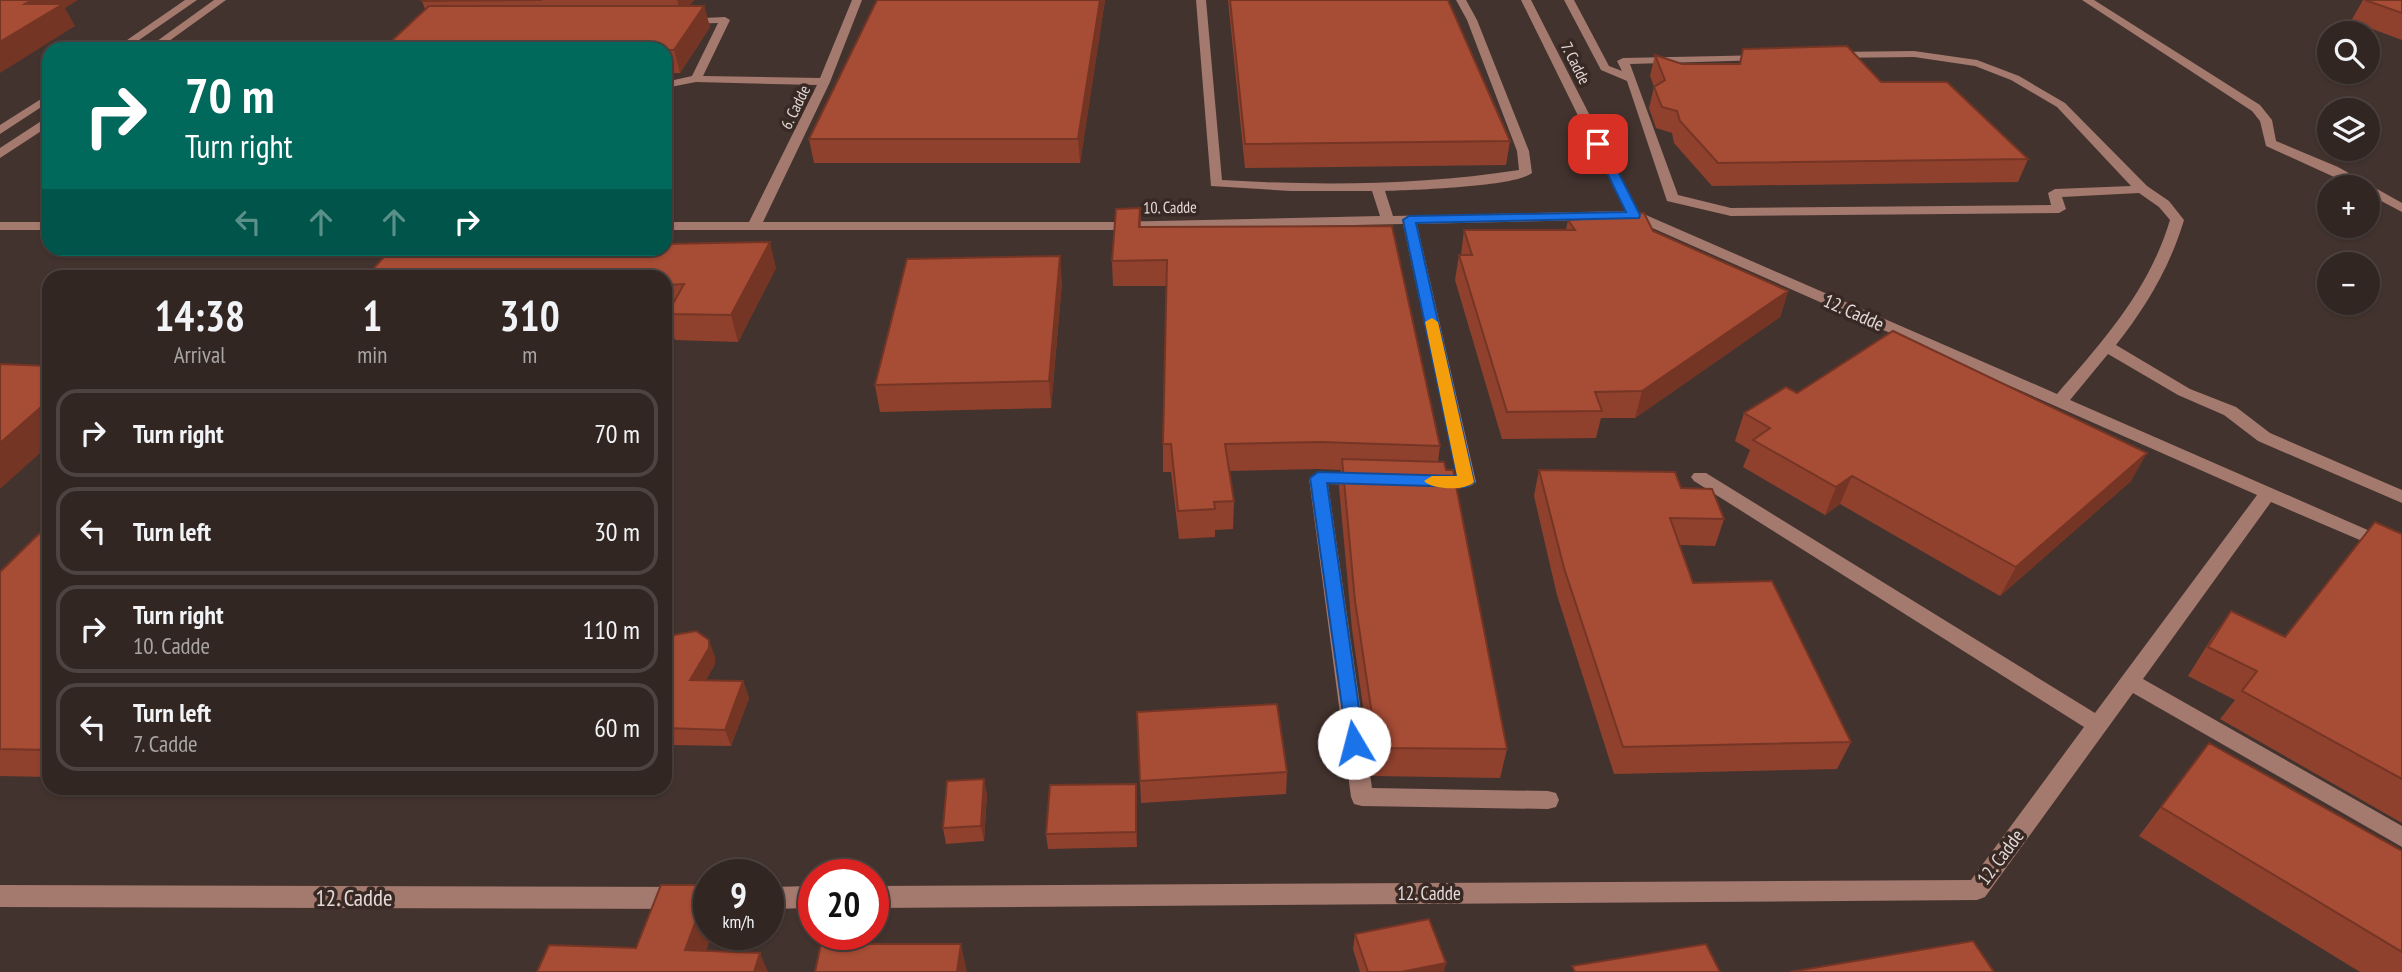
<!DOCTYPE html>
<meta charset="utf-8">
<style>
body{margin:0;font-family:"PT Sans Narrow",sans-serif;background:#3d322f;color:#f1f3f6;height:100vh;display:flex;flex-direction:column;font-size:26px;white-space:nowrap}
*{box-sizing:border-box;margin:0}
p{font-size:23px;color:#a8a5a5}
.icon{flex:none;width:38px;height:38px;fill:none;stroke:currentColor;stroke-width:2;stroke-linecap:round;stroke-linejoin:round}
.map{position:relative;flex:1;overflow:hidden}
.panel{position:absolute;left:42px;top:270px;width:630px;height:525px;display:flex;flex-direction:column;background:#322622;border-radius:21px;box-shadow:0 2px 5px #0004,0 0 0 2px #4d4340}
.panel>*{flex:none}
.banner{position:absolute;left:42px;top:42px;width:630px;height:214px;border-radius:21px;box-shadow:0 2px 5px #0004,0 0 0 2px #4d4340;background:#00695c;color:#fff;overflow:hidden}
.tools{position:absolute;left:2317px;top:21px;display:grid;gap:14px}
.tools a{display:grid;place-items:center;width:63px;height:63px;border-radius:50%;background:#322622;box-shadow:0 2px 5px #0004,0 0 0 2px #4d4340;font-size:35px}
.speed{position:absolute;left:693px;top:859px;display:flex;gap:14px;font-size:35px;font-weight:700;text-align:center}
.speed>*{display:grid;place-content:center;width:91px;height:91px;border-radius:50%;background:#322622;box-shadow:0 2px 5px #0004,0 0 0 2px #4d4340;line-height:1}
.speed small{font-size:18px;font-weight:400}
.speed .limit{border:10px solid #d22;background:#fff;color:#111}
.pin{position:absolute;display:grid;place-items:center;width:60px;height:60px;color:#fff;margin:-30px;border-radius:14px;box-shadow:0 4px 10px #0006}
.me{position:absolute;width:77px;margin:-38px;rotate:352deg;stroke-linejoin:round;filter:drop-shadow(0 0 5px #0008)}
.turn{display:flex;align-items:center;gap:24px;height:147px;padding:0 28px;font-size:32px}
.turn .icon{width:91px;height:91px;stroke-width:2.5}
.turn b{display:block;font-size:49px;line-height:60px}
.lanes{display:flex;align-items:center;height:66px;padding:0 28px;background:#0003;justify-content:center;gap:35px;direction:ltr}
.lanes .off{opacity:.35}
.eta{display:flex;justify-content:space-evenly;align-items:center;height:119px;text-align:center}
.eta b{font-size:42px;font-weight:800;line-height:49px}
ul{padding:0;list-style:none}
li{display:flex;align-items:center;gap:21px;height:88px;margin:0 14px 10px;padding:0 14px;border:4px solid #4d4340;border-radius:21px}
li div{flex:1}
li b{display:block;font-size:26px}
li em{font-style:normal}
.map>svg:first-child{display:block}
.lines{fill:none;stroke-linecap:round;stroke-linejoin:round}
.minor{fill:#a4796e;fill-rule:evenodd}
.wall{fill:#90412e}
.shaded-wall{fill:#753525}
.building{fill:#a74c35;stroke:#753525;stroke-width:2}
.route{fill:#1a73e8;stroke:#114b97;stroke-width:2}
.slow{fill:#f59e0b}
.labels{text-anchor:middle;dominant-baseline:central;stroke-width:7;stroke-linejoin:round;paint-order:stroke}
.far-street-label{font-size:16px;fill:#e3d9d6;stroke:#382924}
.street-label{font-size:19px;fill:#e3d9d6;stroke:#382924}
.near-street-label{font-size:23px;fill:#e3d9d6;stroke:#382924}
</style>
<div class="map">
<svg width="2402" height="972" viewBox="0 0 2402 972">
<rect width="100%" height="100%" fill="#43332e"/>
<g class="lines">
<path class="minor" d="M185 0H197L126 49H114Z
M214 0H226L158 49H146Z
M852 0H862L830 82 763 222H1112L1380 216 1372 191H1291L1211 186 1196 0H1206L1222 180C1322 186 1421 185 1519 170L1517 151 1467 20 1456 0H1466L1477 20 1529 151 1532 173C1515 187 1412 190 1385 191L1393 216 1625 211 1521 0H1531L1639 212 2057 394C2104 340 2149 290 2170 220L2159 207 2139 193 2062 197 2066 209 2059 213 1731 216 1667 201 1627 81 1601 70 1564 0H1574L1609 66 1622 71 1617 61 1623 58 1769 55V59L1765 60 1630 64 1678 195 1731 208 2051 205 2048 193 2055 189 2131 186 2057 107 2011 80 1975 66 1914 57 1832 58 1826 55 1832 52 1914 51 1977 60 2019 76 2065 103 2147 186 2169 201 2184 220C2170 267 2146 307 2116 345L2190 389 2236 407 2270 433 2402 490V503L2258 441 2224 415 2178 395 2108 354 2070 400 2402 545V558L2271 502 2143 679 2402 826V847L2133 693 1985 897 1977 900 873 908V886L1971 880 2084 727 1694 481 1691 477 1694 473H1706L2095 713 2257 495 1632 219 1417 224 1476 482C1467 492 1434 490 1425 481L1434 475 1457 476 1403 224 1112 230H665V222H749L817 85 696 82 665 88V82L692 76 718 23 686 24 681 21 682 19 725 17 730 20 703 76 820 78Z
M2082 0H2094L2260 105 2272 120 2276 141 2338 167 2402 203V212L2368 194V187H2356L2266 146 2260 121 2252 111Z
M49 94V102L0 134V125Z
M49 116V126L0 158V148Z
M0 222H49V230H0Z
M1318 472 1364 473 1373 479 1364 485 1328 484 1372 788 1548 791 1556 793 1559 800 1556 807 1548 809 1362 806 1354 804 1351 797 1309 478Z
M0 885 709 887V909L0 907Z
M814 886V908L768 909V887Z"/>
</g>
<path class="wall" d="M423 0H694L689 6H704L710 27 680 73H665V49L425 9 422 1Z
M1105 0 1080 163H814L809 139Z
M1228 0H1448L1510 141 1506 165 1245 168Z
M2363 0H2402V40L2351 21Z
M1655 55 1682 64 1881 82 2028 159 2018 182 1712 186 1674 143 1672 133 1656 128 1649 108 1654 87 1650 76Z
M1140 208 1141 227 1440 446 1438 462 1507 749 1500 778 1373 776 1352 629 1339 487 1341 470 1318 469 1229 471 1234 501 1233 529 1215 530V537L1179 539 1171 472H1163V444L1167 286H1113L1112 261Z
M1594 213 1653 231 1788 291 1780 317 1635 418H1601L1596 438 1502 439 1455 280 1459 255H1461L1464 230H1566L1568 220 1592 219Z
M776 268 738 342 675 340 667 314 669 311H665V276Z
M1062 282 1051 408 880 412 875 385Z
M1797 393 2131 481 2000 596 1840 504 1825 515 1743 467 1750 450 1735 441 1744 413Z
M1539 470 1681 488 1724 519 1715 546 1680 545 1693 583 1851 742 1837 769 1614 774 1557 595 1534 496Z
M49 524V777L0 776V572Z
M2402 534V823L2220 719 2235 700 2188 676 2211 639 2231 611 2285 637Z
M665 641 715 657V664L706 680 743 681 749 698 731 746 670 745 665 757Z
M1137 712 1287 772 1286 794 1141 803Z
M2209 743 2402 851V972H2360L2139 836Z
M1136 784 1137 847 1048 849 1046 834Z
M987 794 984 841 946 844 943 828Z
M1355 934 1444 972H1360L1353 949Z"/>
<path class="shaded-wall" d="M32 0H78L65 8 75 26 0 73V42L25 4Z
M677 0H694L681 15Z
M1100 0H1105L1080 163 1078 139Z
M704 6 710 27 680 73 674 50Z
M770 242 776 268 738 342 731 315Z
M1060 256 1062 282 1051 408 1049 381Z
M1788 291 1780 317 1635 418 1642 391Z
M49 400V445L0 489V443Z
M2147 453 2131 481 2000 596 2016 567Z
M1852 476 1840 504 1825 515 1836 487Z
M709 640 715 657V664L696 697 690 680Z
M743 681 749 698 731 746 725 730Z
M665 733 670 745 665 757Z
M984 779 987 794 984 841 981 826Z
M1136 784 1137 799V847L1136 832Z
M709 885V934H712L699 972 685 950Z
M961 944 967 972H957Z
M760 953 768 972H754Z
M1446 963 1444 972H1401Z"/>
<path class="building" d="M0 0H32L25 4H63L0 42Z
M423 0H542L422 1Z
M877 0H1100L1078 139H809Z
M1230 0H1448L1510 141 1245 144Z
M2365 0H2402V13Z
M429 6H704L674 50H665V49H383Z
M1847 46 1881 82H1947L2028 159 1718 163 1680 121 1677 111 1662 107 1654 87 1665 80 1655 55 1682 64H1740L1743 49Z
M1140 208 1139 227 1392 226 1440 446 1320 442 1225 444 1234 501 1214 502 1215 509 1178 511 1171 444H1163L1167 260 1112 261 1116 209Z
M1594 213H1644L1653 231 1788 291 1642 391 1595 392 1602 411 1507 412 1459 255H1472L1464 230H1575L1568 220 1596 218Z
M770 242 731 315 667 314 684 284 665 285V276H367L392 248H665V244Z
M1060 256 1049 381 875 385 907 259Z
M1893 331 2147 453 2016 567 1852 476 1836 487 1753 440 1770 428 1744 413 1786 387 1797 393Z
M0 364 49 366V400L0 443Z
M1342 459 1444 462 1446 470H1453L1507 749 1377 748 1355 601Z
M1539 470 1675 472 1681 488 1712 489 1724 519 1670 518 1693 583 1772 581 1851 742 1623 747 1564 568Z
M2375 522 2402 534V779L2242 691 2257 671 2208 647 2231 611 2285 637Z
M49 524V750L0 749V572Z
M696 631 709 640V648L690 680 743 681 725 730 665 728V641L674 635Z
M1277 704 1287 772 1140 781 1137 712Z
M2209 743 2402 851V952L2161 807Z
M984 779 981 826 943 828 947 781Z
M1136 784V832L1046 834 1050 785Z
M700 879H709V885L685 950 760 953 754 972H537L549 945 636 948 661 885H697Z
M1429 919 1446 963 1401 972H1368L1355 934Z
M1973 941 1994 972H1790Z
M821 944H961L957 972H815Z
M1706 944 1720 972H1575L1572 966Z"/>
<path class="route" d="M1598 140 1604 144 1640 215 1639 218 1416 223 1474 482 1466 487 1327 483 1364 743 1361 749 1354 751 1348 749 1310 478 1318 472 1457 476 1403 220 1409 216 1626 212 1593 144Z"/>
<path class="slow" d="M1432 318 1438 322 1474 482C1466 491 1433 490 1424 481L1432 476H1457L1425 322Z"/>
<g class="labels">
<g class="far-street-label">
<text transform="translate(1576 63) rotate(63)">7. Cadde</text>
<text transform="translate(795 107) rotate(-64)">6. Cadde</text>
<text transform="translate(1170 207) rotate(-1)">10. Cadde</text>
</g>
<g class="street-label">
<text transform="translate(1854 312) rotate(24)">12. Cadde</text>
<text transform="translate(2000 857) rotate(-53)">12. Cadde</text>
<text x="1429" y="893">12. Cadde</text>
</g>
<g class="near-street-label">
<text x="354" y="897">12. Cadde</text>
</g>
</g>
</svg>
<div class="tools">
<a><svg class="icon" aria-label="search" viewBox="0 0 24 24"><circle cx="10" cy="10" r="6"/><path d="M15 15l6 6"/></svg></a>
<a><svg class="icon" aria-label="layers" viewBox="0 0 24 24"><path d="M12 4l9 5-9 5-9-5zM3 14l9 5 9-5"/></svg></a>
<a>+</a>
<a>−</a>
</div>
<div class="speed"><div>9<small>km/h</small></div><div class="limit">20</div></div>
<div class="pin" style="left:1598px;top:144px;background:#d93025"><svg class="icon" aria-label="arrive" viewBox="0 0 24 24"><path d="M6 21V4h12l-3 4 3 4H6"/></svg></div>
<svg class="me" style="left:1354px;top:743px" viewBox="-20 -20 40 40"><circle r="19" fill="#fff"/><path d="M0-13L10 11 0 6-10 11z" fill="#1a73e8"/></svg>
<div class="banner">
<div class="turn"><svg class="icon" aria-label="right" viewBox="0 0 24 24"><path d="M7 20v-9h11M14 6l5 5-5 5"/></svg><div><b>70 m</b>Turn right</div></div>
<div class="lanes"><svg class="icon off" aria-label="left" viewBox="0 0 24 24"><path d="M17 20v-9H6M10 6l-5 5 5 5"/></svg><svg class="icon off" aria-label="ahead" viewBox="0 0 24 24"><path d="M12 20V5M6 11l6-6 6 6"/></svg><svg class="icon off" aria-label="ahead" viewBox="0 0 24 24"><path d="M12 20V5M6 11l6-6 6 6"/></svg><svg class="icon" aria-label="right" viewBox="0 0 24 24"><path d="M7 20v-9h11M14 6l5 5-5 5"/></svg></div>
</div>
<section class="panel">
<div class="eta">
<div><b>14:38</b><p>Arrival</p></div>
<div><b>1</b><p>min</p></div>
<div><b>310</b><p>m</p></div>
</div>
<ul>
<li><svg class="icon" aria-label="right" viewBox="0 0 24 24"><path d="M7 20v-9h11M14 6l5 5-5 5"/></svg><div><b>Turn right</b></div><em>70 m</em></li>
<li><svg class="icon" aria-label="left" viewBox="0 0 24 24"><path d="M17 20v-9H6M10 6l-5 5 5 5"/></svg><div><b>Turn left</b></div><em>30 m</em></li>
<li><svg class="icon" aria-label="right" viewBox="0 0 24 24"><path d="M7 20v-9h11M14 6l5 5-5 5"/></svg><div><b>Turn right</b><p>10. Cadde</p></div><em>110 m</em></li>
<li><svg class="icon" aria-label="left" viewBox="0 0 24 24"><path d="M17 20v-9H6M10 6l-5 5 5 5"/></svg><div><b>Turn left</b><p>7. Cadde</p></div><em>60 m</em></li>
</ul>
</section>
</div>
